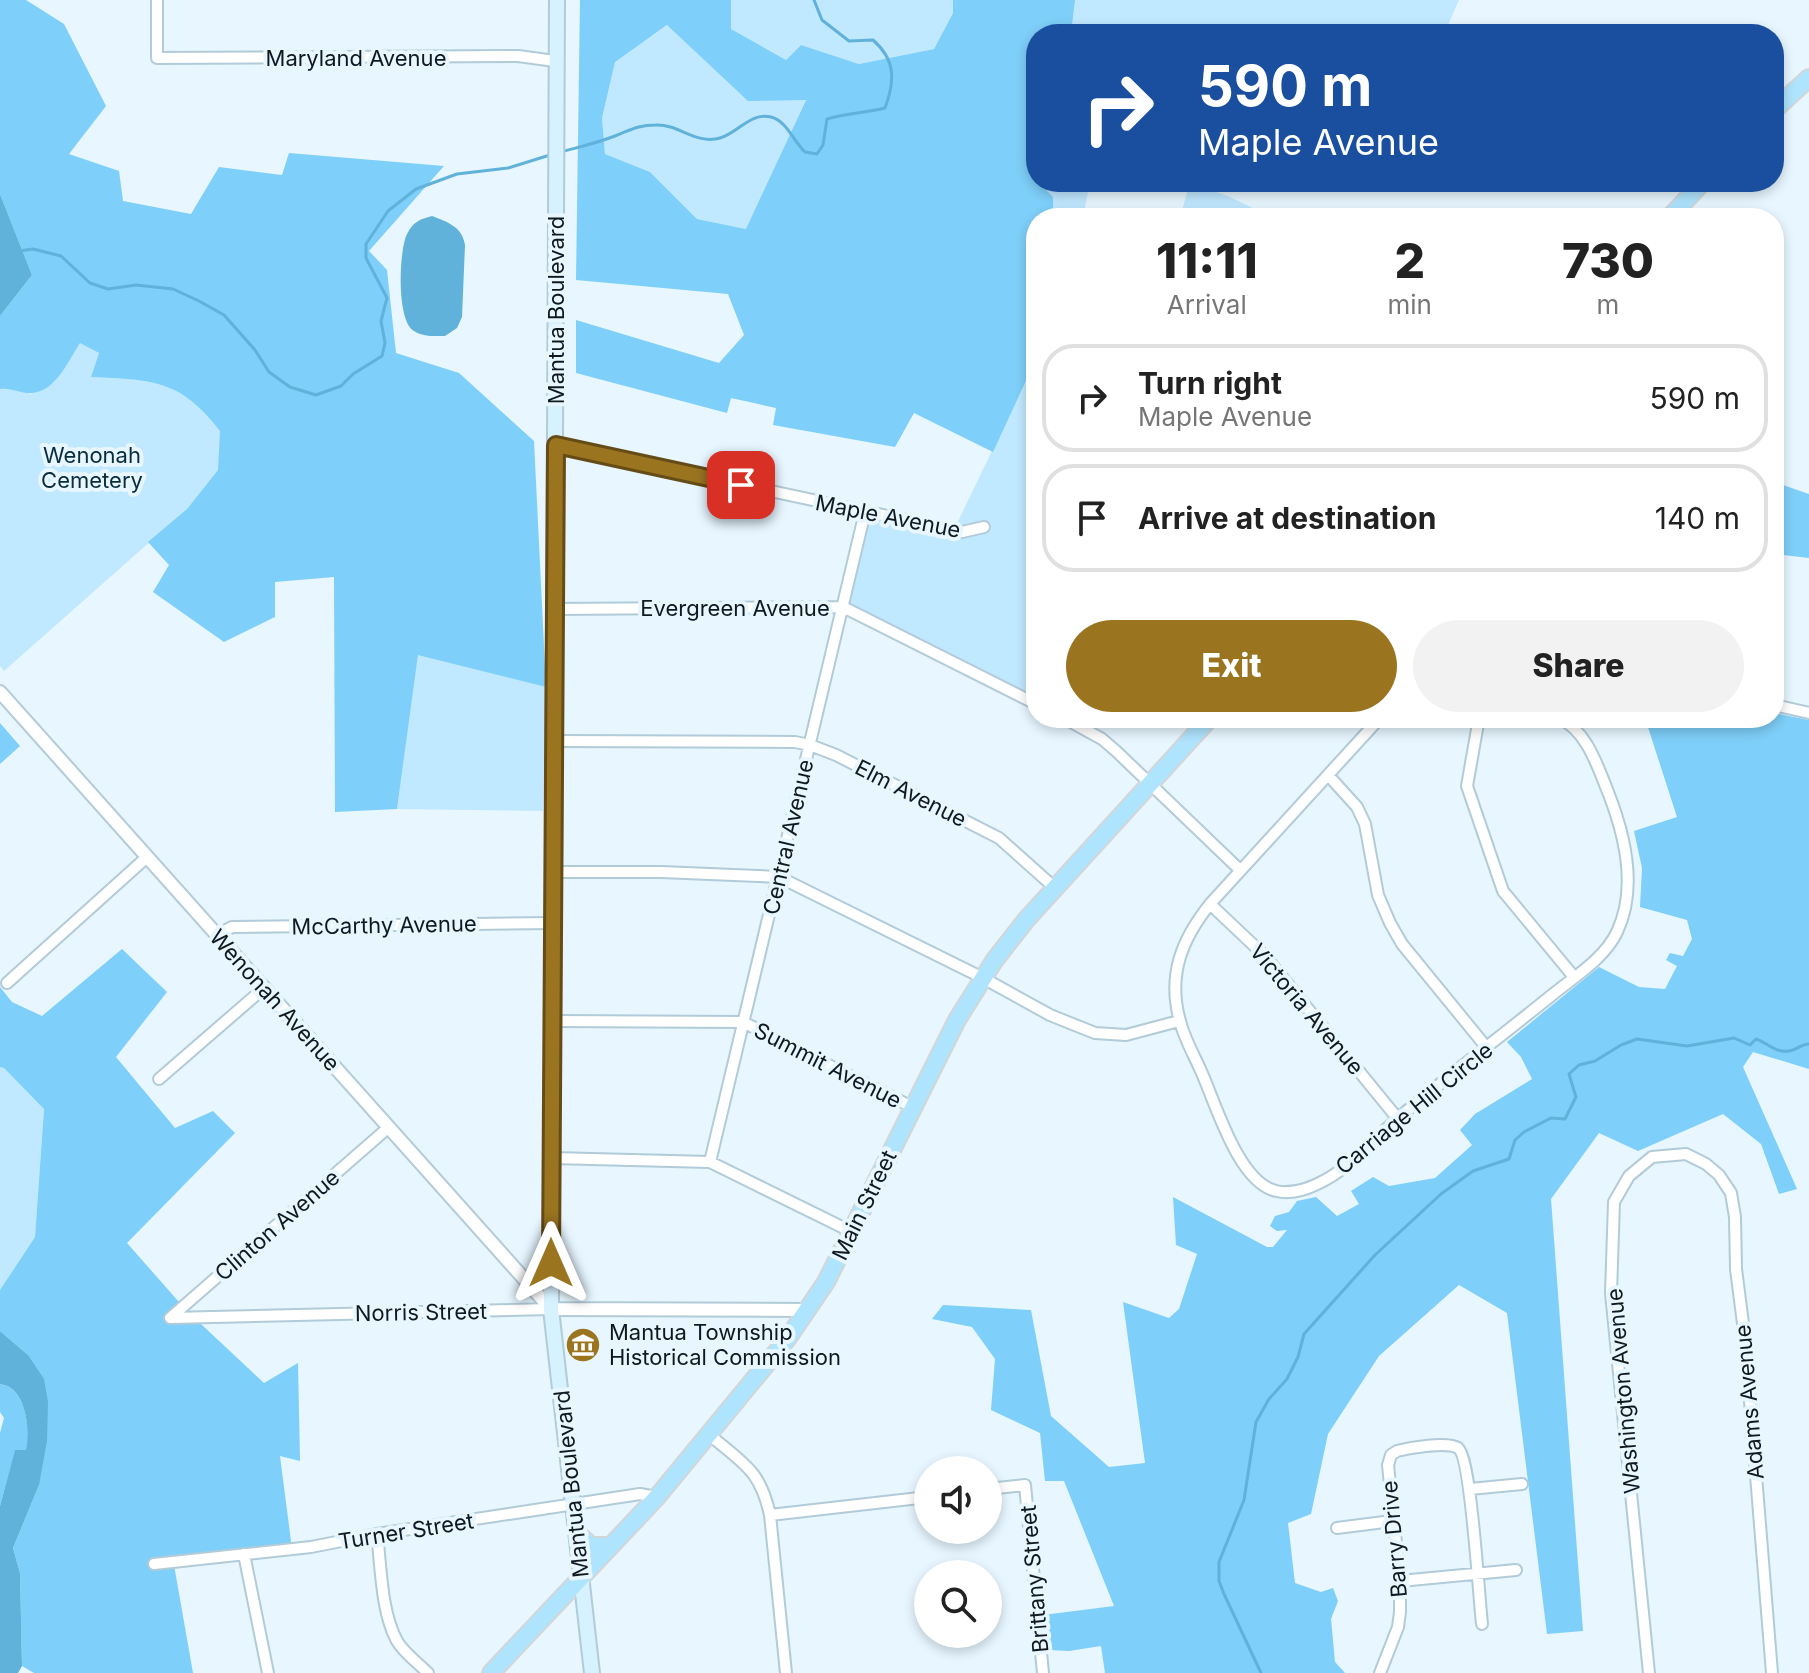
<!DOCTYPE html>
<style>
body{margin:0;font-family:Inter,sans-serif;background:#f2f2f2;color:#222;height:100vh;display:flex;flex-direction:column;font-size:30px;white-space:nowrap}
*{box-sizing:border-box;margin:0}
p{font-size:26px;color:#767676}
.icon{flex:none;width:44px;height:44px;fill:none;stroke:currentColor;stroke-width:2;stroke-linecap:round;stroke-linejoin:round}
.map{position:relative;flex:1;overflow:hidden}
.panel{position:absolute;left:1026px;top:208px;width:758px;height:520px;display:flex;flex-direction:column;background:#fff;border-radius:32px;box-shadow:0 4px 12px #0003}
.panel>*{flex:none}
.hud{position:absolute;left:1026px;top:24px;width:758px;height:168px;border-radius:32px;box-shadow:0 4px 12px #0003;background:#1a4fa0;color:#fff;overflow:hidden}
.fabs{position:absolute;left:914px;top:1456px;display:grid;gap:16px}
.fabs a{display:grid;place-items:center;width:88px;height:88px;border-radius:50%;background:#fff;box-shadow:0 4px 12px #0003;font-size:40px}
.pin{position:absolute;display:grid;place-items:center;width:68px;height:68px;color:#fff;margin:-34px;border-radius:16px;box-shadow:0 4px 12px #0006}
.me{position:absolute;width:88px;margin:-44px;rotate:0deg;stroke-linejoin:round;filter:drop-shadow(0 0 6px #0008)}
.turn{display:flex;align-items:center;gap:28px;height:168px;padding:0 40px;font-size:36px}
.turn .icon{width:104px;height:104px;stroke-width:2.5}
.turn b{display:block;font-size:56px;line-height:68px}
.eta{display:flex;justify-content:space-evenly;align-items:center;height:136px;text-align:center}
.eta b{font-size:48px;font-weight:800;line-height:56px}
.cta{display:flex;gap:16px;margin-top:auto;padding:16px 40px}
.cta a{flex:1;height:92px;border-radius:48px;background:#9b7420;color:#fff;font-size:32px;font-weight:800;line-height:92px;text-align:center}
.cta a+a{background:#f2f2f2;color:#222}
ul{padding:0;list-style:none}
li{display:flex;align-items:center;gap:24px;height:108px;margin:0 16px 12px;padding:0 24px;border:4px solid #e0e0e0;border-radius:32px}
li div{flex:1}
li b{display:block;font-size:30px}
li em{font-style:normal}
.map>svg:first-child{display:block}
.green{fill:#c0e8ff}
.forest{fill:#7ecff9;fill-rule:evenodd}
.water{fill:#60b2da}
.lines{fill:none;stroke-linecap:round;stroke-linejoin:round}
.stream{stroke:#60b2da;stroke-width:3}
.minor-casing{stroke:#b2cbd8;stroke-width:14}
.tertiary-casing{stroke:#b2cbd8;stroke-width:16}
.secondary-casing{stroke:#b2cbd8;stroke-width:18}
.primary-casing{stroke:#d4d6d6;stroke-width:20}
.minor{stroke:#fff;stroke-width:10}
.tertiary{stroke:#fff;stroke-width:12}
.secondary{stroke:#d7f2ff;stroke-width:14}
.primary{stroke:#afe4fe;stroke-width:16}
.route-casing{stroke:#654b15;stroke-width:20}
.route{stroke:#9b7420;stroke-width:14}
.labels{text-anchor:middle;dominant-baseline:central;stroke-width:8;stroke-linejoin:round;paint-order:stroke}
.street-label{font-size:22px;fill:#10191d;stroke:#e7f6ff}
.park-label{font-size:22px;fill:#072d3e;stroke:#e7f6ff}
.poi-label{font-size:22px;fill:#10191d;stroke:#e7f6ff;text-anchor:start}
</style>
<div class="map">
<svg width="1809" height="1673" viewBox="0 0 1809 1673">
<rect width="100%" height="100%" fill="#e7f6ff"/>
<path class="green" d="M731 0H953V13L934 49 859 64 801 45 786 60 731 29Z
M1075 0H1459L1444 34H1071Z
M668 25 748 100 806 99 747 229 697 219 650 172 605 154 602 118 615 61Z
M1039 182H1090L1083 218H1053V197Z
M1190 182 1230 197 1273 218H1180Z
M79 342 99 353 91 377C153 380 180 380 221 431L218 470 187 509 4 671 0 666V389L6 388 31 394Z
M1036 359V696L1030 702 840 611 865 516 953 532Z
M418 654 546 687 543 811 397 809Z
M0 1067 4 1068 44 1108 35 1237 0 1290Z"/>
<path class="forest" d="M0 0H26L64 24 106 106 69 154 119 171 123 201 191 214 219 167 282 175 289 153 444 166 369 251 387 270 396 353 459 373 534 441 546 687 418 655 397 809 335 812 334 577 275 582V617L224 642 153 592 169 565 148 542 187 509 218 470 220 431C180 379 152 380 91 377L99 353 80 343C68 361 56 391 32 393 21 394 11 387 0 389V316L32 275 0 194Z
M580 0H731V29L786 60 801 45 859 64 934 49 953 13V0H1075L1071 34H1036V165L1032 174 1036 182H1039L1053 197V218H1036V359L993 452 914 413 895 447 773 425 776 408 731 398 727 413 576 373V320L719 363 744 335 728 294 576 280ZM667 25 748 101 806 100 746 229 697 219 650 172 605 154 602 118 615 62Z
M1774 482 1809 494V558L1783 555 1774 581Z
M1774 713 1809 720V1069L1753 1052 1743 1067 1797 1189 1779 1194 1761 1144 1723 1114 1638 1151 1599 1133 1551 1199 1583 1631 1547 1634 1507 1313 1459 1285 1379 1356 1328 1434 1311 1514 1288 1523 1295 1583 1321 1592 1333 1588 1338 1601 1331 1619 1335 1662 1345 1673H1105L1101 1646 1069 1651 1049 1650 1043 1615 1114 1606 1064 1481H1045L1040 1433 991 1410 995 1359 972 1327 932 1319 943 1305 1031 1310 1051 1416 1109 1467 1145 1463 1123 1302 1169 1318 1179 1309 1197 1254 1176 1245 1173 1197 1267 1247H1273L1287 1230 1277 1231 1270 1226 1275 1216 1289 1212 1297 1201 1316 1197 1337 1216 1359 1204 1351 1191 1373 1177 1389 1186 1435 1178 1472 1145 1460 1130 1475 1114 1532 1079 1521 1057 1507 1042 1599 967 1639 987 1665 989 1677 966 1666 960 1670 953 1683 956 1692 939 1687 920 1640 907 1642 868 1634 831 1677 817 1645 718H1774Z
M0 723 20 746 0 764Z
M122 949 167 992 116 1057 175 1128 213 1111 235 1133 127 1243 186 1310 264 1383 298 1363 300 1461 280 1456 292 1549 174 1565 193 1673H34L22 1666 20 1573 13 1548 39 1485 28 1355 0 1331V1290L35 1237 44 1109 4 1068 0 1067V987L12 1002 42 1016Z
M0 1384C4 1385 9 1386 12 1389 27 1401 30 1433 27 1450L15 1451 0 1506V1433L4 1418 0 1412Z"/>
<path class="water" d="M0 194 32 275 0 316Z
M432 216C447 222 462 226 465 245L462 317 457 328 445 336C435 336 423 337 414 331 396 321 399 250 407 234 413 222 420 219 432 216Z
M0 1331 28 1355 44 1379 48 1402 47 1441 39 1485 13 1548 20 1573 22 1666 18 1673H0V1506L15 1450H26C30 1433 27 1401 12 1389 9 1386 4 1385 0 1384Z"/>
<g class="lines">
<path class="stream" d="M561 152C579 147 597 143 615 136 631 130 637 125 656 125 679 124 696 145 720 138 738 133 750 112 771 117 787 121 794 142 805 152L817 154 823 145 827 119C847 113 865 113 885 108 895 81 896 60 873 40L849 41 822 20 814 0
M19 251 33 249 61 256 90 283 108 289 136 285 173 289 199 301 224 315 255 350 269 372 290 387 316 395 341 386 353 374 382 356 385 343 381 321 387 298 366 258V244L388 211 416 189 457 174 508 168 550 155
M1261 1673 1224 1594 1219 1581V1562L1244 1500 1256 1422 1269 1399 1287 1379 1298 1357 1304 1334 1375 1255 1441 1194 1473 1171 1509 1159 1515 1140 1524 1132 1551 1118 1565 1119 1576 1097 1569 1074 1579 1065 1595 1061 1621 1045 1637 1039 1687 1046 1734 1038 1750 1045 1756 1039C1768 1043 1775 1053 1789 1051 1798 1050 1800 1044 1809 1044"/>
<g class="minor-casing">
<path id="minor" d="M157 0V58L518 56 555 61
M556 445 962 532 984 527
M555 609 843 607 1036 704
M1774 705 1809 713
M1064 718 1102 739 1116 751 1240 870
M1380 718 1210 904C1182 939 1167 975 1180 1021 1184 1038 1194 1055 1201 1071 1216 1104 1238 1182 1276 1191 1294 1195 1311 1188 1327 1179 1352 1165 1374 1139 1396 1120 1447 1077 1500 1037 1552 995 1574 977 1605 958 1617 932 1638 888 1625 835 1608 792 1597 765 1587 731 1559 718
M1479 718 1467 786 1503 891 1574 977
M555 741 795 742 810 745 836 755 999 838 1055 888
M1328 775 1357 807 1365 824 1378 895 1390 923 1402 944 1487 1048
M554 872H661L779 877 983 978 1050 1015 1095 1033 1126 1035 1179 1021
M1210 904 1264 955 1398 1119
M217 935 232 927 554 923
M7 983 147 857
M553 1021 743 1022 912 1107
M159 1079 264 988
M389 1127 170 1318 551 1309
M552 1158 710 1162 850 1231
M710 1162 865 512
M710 1435C743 1464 760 1469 770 1515L786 1673
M988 1489 1025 1485 1043 1673
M1470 1489 1522 1484
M770 1515 928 1497
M1337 1528 1392 1521
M377 1534C381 1566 381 1612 397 1641 404 1653 418 1663 428 1673
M244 1554 268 1673
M154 1564 311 1547 377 1534 640 1494 657 1497
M1400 1581 1516 1570
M1380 1673 1398 1627 1400 1612V1581L1388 1465 1391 1455 1397 1451C1409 1448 1447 1441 1458 1448 1471 1457 1479 1599 1482 1624
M1649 1673 1611 1293 1614 1202 1629 1176 1652 1157 1686 1154 1706 1164 1719 1175 1731 1193 1735 1217 1736 1269 1745 1339 1772 1673"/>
</g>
<g class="tertiary-casing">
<path id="tertiary" d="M0 692 551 1309 809 1310"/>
</g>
<g class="secondary-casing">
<path id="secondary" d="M557 0 551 1309 592 1673"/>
</g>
<g class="primary-casing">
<path id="primary" d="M1774 110 1809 78
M1669 218 1703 182
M577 1533 591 1546H611
M491 1673 657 1497 788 1338 826 1282 957 1020 994 961 1026 920 1210 718"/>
</g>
<use href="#minor" class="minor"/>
<use href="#tertiary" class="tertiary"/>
<use href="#secondary" class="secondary"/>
<use href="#primary" class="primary"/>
</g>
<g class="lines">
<g class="route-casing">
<path id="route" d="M551 1263 556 445 741 485"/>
</g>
<use href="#route" class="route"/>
</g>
<defs>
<g id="museum-disc" transform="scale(1.8)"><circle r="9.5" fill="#9b7420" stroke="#e7f6ff"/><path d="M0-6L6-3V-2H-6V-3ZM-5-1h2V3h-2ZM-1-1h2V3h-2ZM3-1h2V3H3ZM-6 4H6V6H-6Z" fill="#fff"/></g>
</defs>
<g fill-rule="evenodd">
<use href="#museum-disc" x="583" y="1345"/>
</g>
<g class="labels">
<g class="street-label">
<text x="356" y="58">Maryland Avenue</text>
<text transform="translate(556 310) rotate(-90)">Mantua Boulevard</text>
<text transform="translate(888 516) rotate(11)">Maple Avenue</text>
<text x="735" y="608">Evergreen Avenue</text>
<text transform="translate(911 793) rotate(27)">Elm Avenue</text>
<text transform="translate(788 837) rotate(-77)">Central Avenue</text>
<text transform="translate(384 925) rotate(-1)">McCarthy Avenue</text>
<text transform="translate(275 1000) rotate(48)">Wenonah Avenue</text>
<text transform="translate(1307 1009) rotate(50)">Victoria Avenue</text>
<text transform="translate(828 1065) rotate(27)">Summit Avenue</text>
<text transform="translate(1414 1108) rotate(-39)">Carriage Hill Circle</text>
<text transform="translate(864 1205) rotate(-64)">Main Street</text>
<text transform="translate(277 1225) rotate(-41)">Clinton Avenue</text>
<text transform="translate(421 1312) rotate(-1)">Norris Street</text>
<text transform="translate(1623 1391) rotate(-95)">Washington Avenue</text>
<text transform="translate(1749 1402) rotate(-95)">Adams Avenue</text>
<text transform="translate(571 1484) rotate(-96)">Mantua Boulevard</text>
<text transform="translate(406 1531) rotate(-9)">Turner Street</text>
<text transform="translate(1394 1539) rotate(-95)">Barry Drive</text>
<text transform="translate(1034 1579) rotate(-95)">Brittany Street</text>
</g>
<g class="park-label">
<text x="92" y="455">Wenonah<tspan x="92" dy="25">Cemetery</tspan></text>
</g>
<g class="poi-label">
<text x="609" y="1332">Mantua Township<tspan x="609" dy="25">Historical Commission</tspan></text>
</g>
</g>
</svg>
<div class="fabs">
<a><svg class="icon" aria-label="sound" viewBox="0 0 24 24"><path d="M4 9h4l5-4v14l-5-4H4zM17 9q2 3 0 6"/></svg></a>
<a><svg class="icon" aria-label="search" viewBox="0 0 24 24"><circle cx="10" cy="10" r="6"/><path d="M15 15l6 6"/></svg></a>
</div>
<div class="pin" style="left:741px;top:485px;background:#d93025"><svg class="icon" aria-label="arrive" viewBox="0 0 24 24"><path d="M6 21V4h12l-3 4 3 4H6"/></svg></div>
<svg class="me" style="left:551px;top:1263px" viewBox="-20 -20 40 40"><path d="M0-17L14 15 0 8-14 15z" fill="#9b7420" stroke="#fff" stroke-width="4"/></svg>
<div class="hud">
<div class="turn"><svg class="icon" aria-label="right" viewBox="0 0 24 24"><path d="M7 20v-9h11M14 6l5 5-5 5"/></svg><div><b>590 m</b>Maple Avenue</div></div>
</div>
<section class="panel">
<div class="eta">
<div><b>11:11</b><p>Arrival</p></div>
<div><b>2</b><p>min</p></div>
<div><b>730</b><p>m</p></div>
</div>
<ul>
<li><svg class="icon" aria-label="right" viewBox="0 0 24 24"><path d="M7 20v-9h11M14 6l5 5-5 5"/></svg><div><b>Turn right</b><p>Maple Avenue</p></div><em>590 m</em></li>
<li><svg class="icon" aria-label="arrive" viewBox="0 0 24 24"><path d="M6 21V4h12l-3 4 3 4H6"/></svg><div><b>Arrive at destination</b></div><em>140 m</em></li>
</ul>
<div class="cta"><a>Exit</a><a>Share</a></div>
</section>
</div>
